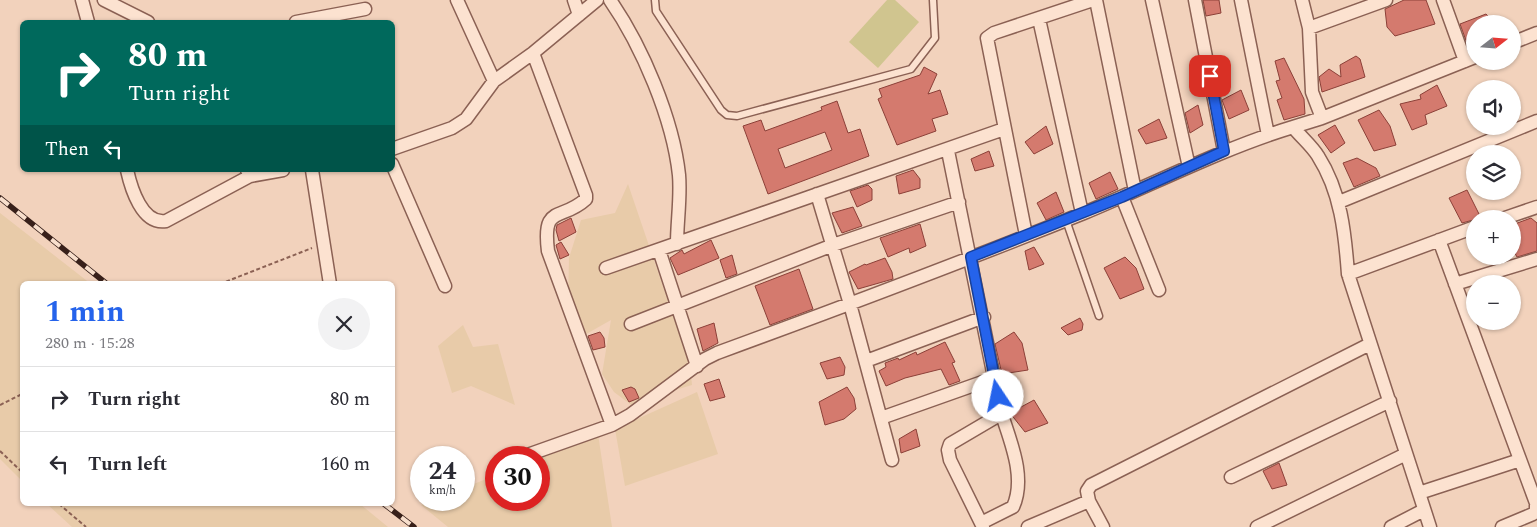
<!DOCTYPE html>
<meta charset="utf-8">
<style>
body{margin:0;font-family:Spectral,serif;background:#f2f2f3;color:#2b2b33;height:100vh;display:flex;flex-direction:column;font-size:19px;white-space:nowrap}
*{box-sizing:border-box;margin:0}
p{font-size:16px;color:#7c7c81}
.icon{flex:none;width:28px;height:28px;fill:none;stroke:currentColor;stroke-width:2;stroke-linecap:round;stroke-linejoin:round}
.map{position:relative;flex:1;overflow:hidden}
.panel{position:absolute;left:20px;top:281px;width:375px;height:225px;display:flex;flex-direction:column;background:#fff;border-radius:8px;box-shadow:0 1px 4px #0004}
.panel>*{flex:none}
.banner{position:absolute;left:20px;top:20px;width:375px;height:152px;border-radius:8px;box-shadow:0 1px 4px #0004;background:#00695c;color:#fff;overflow:hidden}
.needle{width:32px;rotate:73deg}
.controls{position:absolute;left:1466px;top:15px;display:grid;gap:10px}
.controls a{display:grid;place-items:center;width:55px;height:55px;border-radius:50%;background:#fff;box-shadow:0 1px 4px #0004;font-size:25px}
.speed{position:absolute;left:410px;top:446px;display:flex;gap:10px;font-size:25px;font-weight:700;text-align:center}
.speed>*{display:grid;place-content:center;width:65px;height:65px;border-radius:50%;background:#fff;box-shadow:0 1px 4px #0004;line-height:1}
.speed small{font-size:12px;font-weight:400}
.speed .limit{border:8px solid #d22;background:#fff;color:#111}
.pin{position:absolute;display:grid;place-items:center;width:42px;height:42px;color:#fff;margin:-21px;border-radius:10px;box-shadow:0 2px 8px #0006}
.me{position:absolute;width:55px;margin:-28px;rotate:349deg;stroke-linejoin:round;filter:drop-shadow(0 0 4px #0008)}
.turn{display:flex;align-items:center;gap:18px;height:105px;padding:0 25px;font-size:22px}
.turn .icon{width:65px;height:65px;stroke-width:2.5}
.turn b{display:block;font-size:35px;line-height:42px}
.then{display:flex;align-items:center;height:48px;padding:0 25px;background:#0003;gap:10px;font-size:19px}
.round{display:grid;place-items:center;flex:none;width:52px;height:52px;border-radius:26px;background:#f2f2f3}
.overview{display:flex;align-items:center;justify-content:space-between;height:85px;padding:0 25px}
h1{font-size:30px;font-weight:700;line-height:38px;color:#2563eb}
ul{padding:0;list-style:none}
li{display:flex;align-items:center;gap:15px;height:65px;padding:0 25px;border-top:1px solid #e1e1e2}
li div{flex:1}
li b{display:block;font-size:19px}
li em{font-style:normal}
.map>svg:first-child{display:block}
.farmland{fill:#e8cba9}
.green{fill:#d0c58f}
.building{fill:#d47a6e;stroke:#8c4038;fill-rule:evenodd}
.lines{fill:none;stroke-linecap:round;stroke-linejoin:round}
.service-casing{stroke:#8b6154;stroke-width:9}
.minor-casing{stroke:#8b6154;stroke-width:15}
.path{stroke:#8b6154;stroke-width:2;stroke-dasharray:4 2.5;stroke-linecap:butt}
.service{stroke:#fce2d0;stroke-width:6}
.minor{stroke:#fce2d0;stroke-width:12}
.rail-casing{stroke:#38201a;stroke-width:5.5}
.rail{stroke:#f8dfcc;stroke-width:4;stroke-dasharray:11;stroke-linecap:butt}
.route-casing{stroke:#184099;stroke-width:12}
.route{stroke:#2563eb;stroke-width:9}
</style>
<div class="map">
<svg width="1537" height="527" viewBox="0 0 1537 527">
<rect width="100%" height="100%" fill="#f2d2bc"/>
<path class="farmland" d="M628 184 690 366 692 385 672 391 638 410 614 392 602 374 611 320 581 337 568 302 569 258 581 220 615 213Z
M0 213 91 284H22V481L0 459Z
M463 325 473 347 498 344 515 405 471 386 452 393 438 346Z
M697 392 718 454 625 486 615 429Z
M598 434 612 527H448L421 505 435 500H464V488L496 475V500H539V458Z
M47 504H360L388 527H72Z"/>
<path class="green" d="M887 0H895L919 22 878 68 849 42Z"/>
<path class="building" d="M1203 0H1219L1221 13 1206 16Z
M1404 0H1426L1435 24 1395 36 1387 27 1385 9Z
M1486 14 1496 24H1475V43L1468 46 1460 24Z
M1356 56 1360 59 1365 77 1322 92 1319 77 1329 69 1341 77 1340 65Z
M1284 58 1304 99 1305 114 1284 120 1277 100 1282 98 1276 81 1280 80 1275 61Z
M924 67 937 74 928 94 940 90 948 114 932 119 936 131 897 145 878 99 882 97 879 89 920 75Z
M1437 85 1447 106 1425 115 1427 124 1412 130 1400 104 1421 99 1420 95Z
M1241 90 1249 110 1229 119 1222 100Z
M837 101 848 133 860 129 869 156 768 194 743 126 761 120 765 131 822 110 821 107ZM825 132 832 150 785 168 778 149Z
M1198 105 1203 125 1190 133 1185 113Z
M1379 110 1390 126 1396 145 1374 151 1358 120Z
M1159 119 1167 138 1146 144 1138 130Z
M1335 125 1345 143 1331 153 1318 135Z
M1046 126 1053 144 1034 154 1025 142Z
M989 151 994 166 975 171 971 159Z
M1357 158 1376 168 1380 176 1354 187 1343 163Z
M913 170 920 179V188L899 194 896 176Z
M1110 172 1118 189 1096 199 1089 183Z
M868 185 872 189V200L857 207 850 191Z
M1467 190 1481 218 1462 223 1449 198Z
M1056 192 1064 212 1046 220 1037 203Z
M853 207 862 226 842 233 832 213Z
M571 218 576 232 559 241 556 230 557 225Z
M1531 218 1537 223V251L1517 257 1512 248V225Z
M920 224 926 246 910 253 909 248 888 257 880 238Z
M711 240 719 258 678 275 670 258 682 250 684 254Z
M561 242 569 255 560 259 556 245Z
M1034 247 1044 264 1029 270 1025 251Z
M732 255 737 274 726 278 720 260Z
M1125 257 1136 268 1144 289 1120 299 1104 268Z
M885 258 892 272 893 279 858 289 849 272 865 264 866 265Z
M799 269 813 309 770 325 755 286Z
M1080 318 1083 324 1082 330 1068 335 1061 328Z
M714 323 718 343 703 351 697 329Z
M600 332 604 338 605 347 593 350 588 336Z
M1014 332 1022 343 1028 370 1002 374 995 344Z
M945 342 955 362 952 363 960 381 949 385 941 369 905 378 886 386 879 371 886 367 885 363 898 358 899 360 916 352 917 355Z
M840 357 845 367 844 375 827 379 820 363Z
M719 379 725 397 710 401 704 384Z
M631 387 635 389 639 398 629 402 622 390Z
M847 387 854 398 856 409 844 419 825 425 819 402Z
M1034 400 1048 423 1025 432 1010 413Z
M916 429 920 446 901 453 899 439Z
M1279 463 1287 485 1272 489 1263 471Z"/>
<g class="lines">
<g class="service-casing">
<path id="service" d="M655 0 656 11 721 110 727 115 737 116 911 69 935 38 933 0
M1066 220 1099 316"/>
</g>
<g class="minor-casing">
<path id="minor" d="M82 0 88 22
M104 0 148 22
M457 0 494 81
M574 0 579 15
M610 0C642 46 673 119 679 175 681 197 677 222 677 244
M1096 0 1135 191
M1152 0 1189 167
M1195 0 1224 151
M1241 0 1268 135
M1302 0 1309 28 1312 92 1322 118 1293 127C1301 137 1312 146 1318 156 1341 192 1345 233 1348 274
M1443 0 1465 61
M1039 19 1082 213
M296 22 365 9
M1309 28 1386 0
M1512 43 1537 33
M533 53 586 195V199C561 222 542 203 548 251L612 425
M1322 118 1475 57
M392 149 452 128 466 119 494 81 533 53 597 0
M948 151C964 228 979 305 995 382 997 393 998 405 1002 415 1011 443 1026 478 1013 507L981 523
M392 164 445 286
M127 170C131 188 142 225 166 221L250 176
M247 170 250 176 283 170
M312 170 330 284
M817 194 850 304 892 460
M1122 197 1159 290
M1339 202 1537 121
M1502 219 1537 207
M1026 235 987 38 994 33 1093 0
M1439 240 1536 503V511L1533 514 1502 527
M659 250 697 366
M606 268 1004 129
M1455 284 1537 259
M631 324 833 245 959 202
M866 361 984 317
M881 418 994 378
M519 458 612 425 630 415 705 359 717 353C840 308 962 262 1084 213 1154 184 1221 149 1293 127
M1231 477 1390 401
M1419 493 1520 460
M983 527 950 460 948 450 950 444 1001 414
M1028 527 1089 501
M1103 527 1089 501 1087 491 1091 485 1370 344
M1257 527 1406 454
M1391 527 1424 510
M1430 527 1348 274 1475 227"/>
</g>
<path class="path" d="M220 284 312 248
M0 405 22 394
M0 451 22 472
M59 504 86 527"/>
<use href="#service" class="service"/>
<use href="#minor" class="minor"/>
<g class="rail-casing">
<path id="rail" d="M0 198 107 284
M384 504 414 527"/>
</g>
<use href="#rail" class="rail"/>
</g>
<g class="lines">
<g class="route-casing">
<path id="route" d="M998 396 971 257 1122 197 1224 151 1210 76"/>
</g>
<use href="#route" class="route"/>
</g>
</svg>
<div class="controls">
<a><svg class="needle" viewBox="-14 -14 28 28"><path d="M0-13l5 13h-10z" fill="#e53935"/><path d="M0 13l5-13h-10z" fill="#7c7c81"/></svg></a>
<a><svg class="icon" aria-label="sound" viewBox="0 0 24 24"><path d="M4 9h4l5-4v14l-5-4H4zM17 9q2 3 0 6"/></svg></a>
<a><svg class="icon" aria-label="layers" viewBox="0 0 24 24"><path d="M12 4l9 5-9 5-9-5zM3 14l9 5 9-5"/></svg></a>
<a>+</a>
<a>−</a>
</div>
<div class="speed"><div>24<small>km/h</small></div><div class="limit">30</div></div>
<div class="pin" style="left:1210px;top:76px;background:#d93025"><svg class="icon" aria-label="arrive" viewBox="0 0 24 24"><path d="M6 21V4h12l-3 4 3 4H6"/></svg></div>
<svg class="me" style="left:998px;top:396px" viewBox="-20 -20 40 40"><circle r="19" fill="#fff"/><path d="M0-13L10 11 0 6-10 11z" fill="#2563eb"/></svg>
<div class="banner">
<div class="turn"><svg class="icon" aria-label="right" viewBox="0 0 24 24"><path d="M7 20v-9h11M14 6l5 5-5 5"/></svg><div><b>80 m</b>Turn right</div></div>
<div class="then">Then<svg class="icon" aria-label="left" viewBox="0 0 24 24"><path d="M17 20v-9H6M10 6l-5 5 5 5"/></svg></div>
</div>
<section class="panel">
<div class="overview"><div><h1>1 min</h1><p>280 m · 15:28</p></div><a class="round"><svg class="icon" aria-label="close" viewBox="0 0 24 24"><path d="M6 6l12 12M18 6L6 18"/></svg></a></div>
<ul>
<li><svg class="icon" aria-label="right" viewBox="0 0 24 24"><path d="M7 20v-9h11M14 6l5 5-5 5"/></svg><div><b>Turn right</b></div><em>80 m</em></li>
<li><svg class="icon" aria-label="left" viewBox="0 0 24 24"><path d="M17 20v-9H6M10 6l-5 5 5 5"/></svg><div><b>Turn left</b></div><em>160 m</em></li>
</ul>
</section>
</div>
